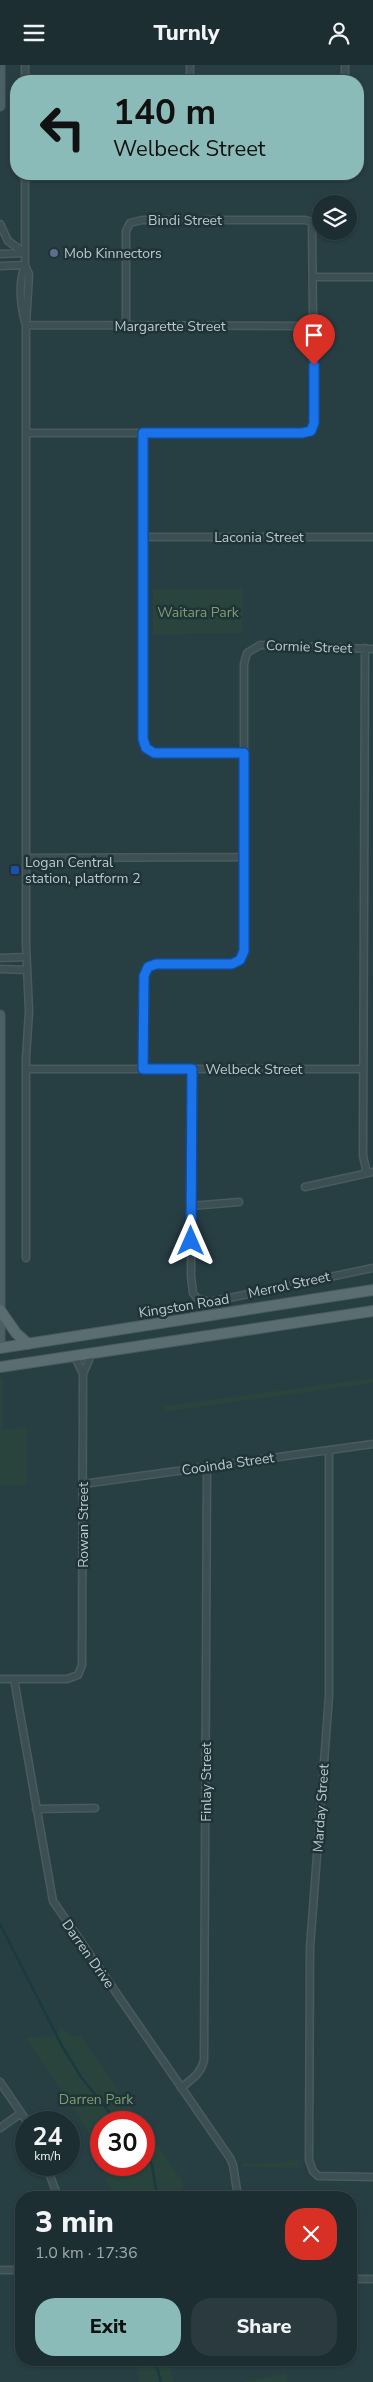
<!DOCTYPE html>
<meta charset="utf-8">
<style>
body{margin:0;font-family:"Nunito Sans",sans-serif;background:#2a3a3e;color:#f1f3f6;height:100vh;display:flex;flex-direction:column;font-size:19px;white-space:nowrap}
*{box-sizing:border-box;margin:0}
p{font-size:16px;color:#a0a8ac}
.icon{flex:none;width:28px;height:28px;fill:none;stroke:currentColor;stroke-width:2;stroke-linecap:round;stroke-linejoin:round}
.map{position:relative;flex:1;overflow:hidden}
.details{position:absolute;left:15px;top:2126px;width:342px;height:175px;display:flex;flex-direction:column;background:#1d2e32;border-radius:20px;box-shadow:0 1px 4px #0004,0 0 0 1px #3b4a4d}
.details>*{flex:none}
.hud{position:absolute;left:10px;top:10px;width:354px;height:105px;border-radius:20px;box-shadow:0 1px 4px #0004,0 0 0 1px #3b4a4d;background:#8bbbb9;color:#111;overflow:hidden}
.controls{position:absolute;left:312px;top:130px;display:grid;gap:10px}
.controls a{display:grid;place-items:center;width:45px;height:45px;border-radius:50%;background:#1d2e32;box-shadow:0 1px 4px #0004,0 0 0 1px #3b4a4d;font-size:25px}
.speed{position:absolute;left:15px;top:2046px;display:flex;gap:10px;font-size:25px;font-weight:700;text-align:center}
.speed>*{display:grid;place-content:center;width:65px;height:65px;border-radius:50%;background:#1d2e32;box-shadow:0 1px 4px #0004,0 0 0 1px #3b4a4d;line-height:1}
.speed small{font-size:12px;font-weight:400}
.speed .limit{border:8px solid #d22;background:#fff;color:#111}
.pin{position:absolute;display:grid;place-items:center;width:42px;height:42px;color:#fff;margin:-51px -21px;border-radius:50% 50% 50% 0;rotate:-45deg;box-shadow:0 0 5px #0007}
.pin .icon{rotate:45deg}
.me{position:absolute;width:55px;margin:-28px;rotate:0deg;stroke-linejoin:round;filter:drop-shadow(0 0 4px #0008)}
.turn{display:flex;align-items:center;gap:18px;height:105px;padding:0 20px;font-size:22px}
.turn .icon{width:65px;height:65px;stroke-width:2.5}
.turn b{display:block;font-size:35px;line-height:42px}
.round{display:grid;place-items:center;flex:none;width:52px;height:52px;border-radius:20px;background:#2a3a3e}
.overview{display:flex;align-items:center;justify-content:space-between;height:85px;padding:0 20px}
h1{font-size:30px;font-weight:800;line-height:38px}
.cta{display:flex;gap:10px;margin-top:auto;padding:10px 20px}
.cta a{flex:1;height:58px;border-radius:20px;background:#8bbbb9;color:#111;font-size:20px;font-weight:800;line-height:58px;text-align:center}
.cta a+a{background:#2a3a3e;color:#f1f3f6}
header{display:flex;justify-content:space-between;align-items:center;height:65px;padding:0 20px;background:#1d2e32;font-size:22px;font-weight:800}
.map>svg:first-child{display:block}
.green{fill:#29443c}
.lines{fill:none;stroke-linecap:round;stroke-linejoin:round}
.stream{stroke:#1a3a41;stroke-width:2.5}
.minor-casing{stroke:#485b5f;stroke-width:9}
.secondary-casing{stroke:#485b5f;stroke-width:11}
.primary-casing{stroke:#485b5f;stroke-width:12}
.minor{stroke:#3c4f52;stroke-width:6}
.secondary{stroke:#4a6065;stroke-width:9}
.primary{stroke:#5a6e72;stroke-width:10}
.route-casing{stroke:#114b97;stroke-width:12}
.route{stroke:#1a73e8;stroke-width:9}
.service-dot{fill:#5c6f8a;stroke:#203438;stroke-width:2}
.transit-dot{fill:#1a4fb4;stroke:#203438;stroke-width:2}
.labels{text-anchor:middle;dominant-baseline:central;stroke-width:5;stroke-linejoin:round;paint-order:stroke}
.street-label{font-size:14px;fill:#b9c8cc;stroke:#203438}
.poi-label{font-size:14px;fill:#b9c8cc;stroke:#203438;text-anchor:start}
.park-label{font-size:14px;fill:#799d70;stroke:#203438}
</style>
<header><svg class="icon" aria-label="menu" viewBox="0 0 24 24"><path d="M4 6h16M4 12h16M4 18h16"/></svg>Turnly<svg class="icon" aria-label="person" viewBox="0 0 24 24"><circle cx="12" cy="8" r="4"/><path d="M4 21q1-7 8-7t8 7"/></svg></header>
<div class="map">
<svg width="373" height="2317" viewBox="0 0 373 2317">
<rect width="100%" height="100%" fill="#273e43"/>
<path class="green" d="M153 524H242V568L153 570Z
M3 1312V1365L27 1361V1420H0V1313Z
M373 1313V1318L165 1347 164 1341Z
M61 1963 73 1971H81L141 2057 101 2058V2100H144V2061L182 2115 184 2132H113L86 2063 25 1972 53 1971Z
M300 2094 301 2103 242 2102V2098H276Z
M135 2295H169L174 2317H139Z
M286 2308 288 2317H243Z"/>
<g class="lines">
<path class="stream" d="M0 1859 62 1981 81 2012 118 2058
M144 2085 152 2100 157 2132
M155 2295 161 2317"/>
<g class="minor-casing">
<path id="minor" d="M25 16V0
M190 16V0
M345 16V0
M25 109V200C18 219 20 238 25 257
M0 159 8 176 25 188
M0 189 24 188
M25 200 29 209 26 260V879L29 946 26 993V1193
M0 201 25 200
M315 212H373
M26 260 314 261
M26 368H302L311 366 314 358 312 157 305 155H142L130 158 126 166V260
M143 368V674L146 683 154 688H244
M144 472H373
M365 583 363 1091 367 1108
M26 793 244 792
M0 893 26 892
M0 904 27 905
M26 1004H363
M143 1004 144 911 147 902 156 899H232L240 895 244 886V599L247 588 260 580 373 584
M192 1004 191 1211 193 1228 197 1233 210 1237 373 1203
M305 1122 373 1107
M191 1141 239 1137
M75 1292 83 1309
M329 1385V1631L310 1883 309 2095 313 2106 318 2111 373 2112
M83 1419 373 1379
M0 1614H67L78 1610 82 1600 83 1309 91 1290
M14 1614 53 1836 230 2093 233 2100 238 2132
M36 1744 95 1743
M0 2017 28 2058
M181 2023C192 2014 201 2009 204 1995L207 1402
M0 2063 21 2048
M46 2100 58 2132
M0 2205H21
M351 2214H373"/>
</g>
<g class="secondary-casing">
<path id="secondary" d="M0 41V0
M0 950V1275"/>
</g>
<g class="primary-casing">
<path id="primary" d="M0 1245 16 1268 28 1279
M0 1283 373 1225
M0 1302 373 1246"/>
</g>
<use href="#minor" class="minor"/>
<use href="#secondary" class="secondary"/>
<use href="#primary" class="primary"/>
</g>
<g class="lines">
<g class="route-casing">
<path id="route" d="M191 1176 192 1004H143L144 911 148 902 156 899H232L240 895 244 886V688H154L146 683 143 674V368H302L311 366 314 358V300"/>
</g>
<use href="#route" class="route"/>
</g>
<circle class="service-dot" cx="54" cy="188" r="5"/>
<rect class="transit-dot" x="10" y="800" width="10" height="10" rx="2.5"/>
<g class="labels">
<g class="street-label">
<text x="185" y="155">Bindi Street</text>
<text x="170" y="261">Margarette Street</text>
<text x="259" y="472">Laconia Street</text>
<text transform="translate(309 582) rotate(2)">Cormie Street</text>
<text x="254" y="1004">Welbeck Street</text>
<text transform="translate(289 1220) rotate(-12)">Merrol Street</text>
<text transform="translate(184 1241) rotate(-9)">Kingston Road</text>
<text transform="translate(228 1399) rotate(-8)">Cooinda Street</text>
<text transform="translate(83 1460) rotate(-90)">Rowan Street</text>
<text transform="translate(206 1717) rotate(-90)">Finlay Street</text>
<text transform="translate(321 1743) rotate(-86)">Marday Street</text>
<text transform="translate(88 1889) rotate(55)">Darren Drive</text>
</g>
<g class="poi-label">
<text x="64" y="188">Mob Kinnectors</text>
<text x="25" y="797">Logan Central<tspan x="25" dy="16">station, platform 2</tspan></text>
</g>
<g class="park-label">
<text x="198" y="547">Waitara Park</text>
<text x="96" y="2034">Darren Park</text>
</g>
</g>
</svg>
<div class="controls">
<a><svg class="icon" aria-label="layers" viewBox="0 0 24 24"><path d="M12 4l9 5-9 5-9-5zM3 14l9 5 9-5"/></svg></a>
</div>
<div class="speed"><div>24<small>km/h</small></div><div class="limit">30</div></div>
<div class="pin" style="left:314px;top:300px;background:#d93025"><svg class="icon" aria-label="arrive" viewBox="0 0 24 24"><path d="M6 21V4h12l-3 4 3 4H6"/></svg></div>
<svg class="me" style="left:191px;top:1176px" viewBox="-20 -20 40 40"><path d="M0-17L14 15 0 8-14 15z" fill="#1a73e8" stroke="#fff" stroke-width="4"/></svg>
<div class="hud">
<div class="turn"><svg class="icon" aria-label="left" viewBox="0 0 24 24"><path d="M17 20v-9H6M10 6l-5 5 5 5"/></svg><div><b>140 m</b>Welbeck Street</div></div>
</div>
<section class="details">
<div class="overview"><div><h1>3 min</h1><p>1.0 km · 17:36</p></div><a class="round" style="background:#d93025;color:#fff"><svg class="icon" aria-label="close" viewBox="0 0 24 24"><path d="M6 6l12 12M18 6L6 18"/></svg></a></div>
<div class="cta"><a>Exit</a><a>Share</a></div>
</section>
</div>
